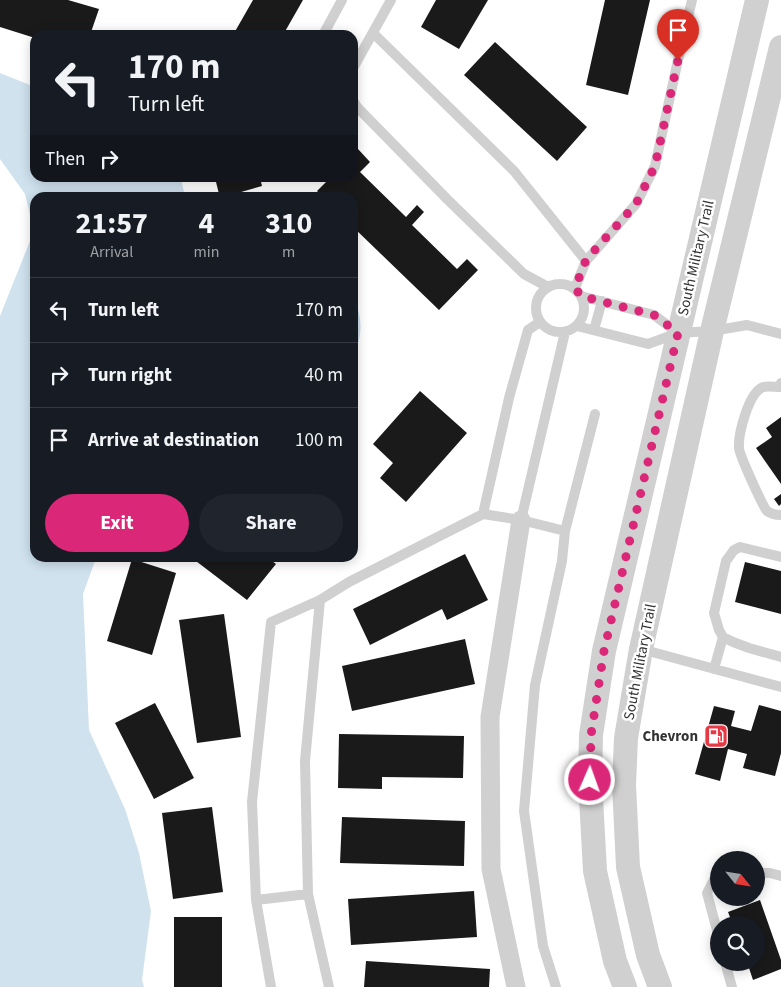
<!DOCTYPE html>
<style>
body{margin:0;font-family:"Source Sans 3",sans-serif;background:#20242c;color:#f1f3f6;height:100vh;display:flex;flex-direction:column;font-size:19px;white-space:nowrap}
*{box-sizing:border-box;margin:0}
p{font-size:16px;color:#9ea1a6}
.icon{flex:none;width:28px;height:28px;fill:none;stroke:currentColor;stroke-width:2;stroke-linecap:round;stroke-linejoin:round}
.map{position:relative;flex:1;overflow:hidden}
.details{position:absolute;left:30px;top:192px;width:328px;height:370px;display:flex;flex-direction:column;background:#171b24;border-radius:15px;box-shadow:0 2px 12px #0003}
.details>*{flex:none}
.hud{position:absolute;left:30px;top:30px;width:328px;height:152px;border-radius:15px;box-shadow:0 2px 12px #0003;background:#171b24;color:#f1f3f6;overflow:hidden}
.needle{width:32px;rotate:120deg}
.fabs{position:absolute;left:710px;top:851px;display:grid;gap:10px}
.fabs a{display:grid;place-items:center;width:55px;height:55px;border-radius:50%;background:#171b24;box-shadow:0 2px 12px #0003;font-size:25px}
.pin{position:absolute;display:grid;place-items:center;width:42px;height:42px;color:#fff;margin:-51px -21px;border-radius:50% 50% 50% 0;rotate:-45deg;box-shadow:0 0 5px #0007}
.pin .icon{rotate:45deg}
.me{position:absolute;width:55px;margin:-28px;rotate:2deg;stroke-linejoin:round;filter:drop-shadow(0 0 4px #0008)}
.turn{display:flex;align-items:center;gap:18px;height:105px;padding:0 15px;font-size:22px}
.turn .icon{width:65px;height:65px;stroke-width:2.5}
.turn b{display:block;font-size:35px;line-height:42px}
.then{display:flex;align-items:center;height:48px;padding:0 15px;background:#0003;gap:10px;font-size:19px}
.eta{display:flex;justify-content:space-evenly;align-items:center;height:85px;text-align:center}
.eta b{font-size:30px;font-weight:700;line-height:35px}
.cta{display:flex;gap:10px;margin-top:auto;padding:10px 15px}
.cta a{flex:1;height:58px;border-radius:30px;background:#db2777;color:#fff;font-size:20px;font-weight:700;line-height:58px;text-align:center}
.cta a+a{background:#20242c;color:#f1f3f6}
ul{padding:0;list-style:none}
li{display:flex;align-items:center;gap:15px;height:65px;padding:0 15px;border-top:1px solid #363941}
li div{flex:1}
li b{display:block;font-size:19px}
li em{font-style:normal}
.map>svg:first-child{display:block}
.water{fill:#cfe2ee}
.building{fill:#1a1a1a}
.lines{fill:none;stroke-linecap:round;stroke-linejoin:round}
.service{stroke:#d0d0d0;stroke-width:10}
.minor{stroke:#d0d0d0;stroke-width:19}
.tertiary{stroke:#d0d0d0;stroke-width:24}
.route{stroke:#db2777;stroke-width:9;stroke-dasharray:0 16.2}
.labels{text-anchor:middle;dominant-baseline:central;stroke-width:5;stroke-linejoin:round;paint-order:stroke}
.street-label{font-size:15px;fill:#333;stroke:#fff}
.poi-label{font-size:15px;font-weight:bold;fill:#333;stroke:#fff;text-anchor:end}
</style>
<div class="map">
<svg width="781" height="987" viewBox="0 0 781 987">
<rect width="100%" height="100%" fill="#fff"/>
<path class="water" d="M0 73 30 85 35 84V178H181L185 197 35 198V558H96L83 594 89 730 125 809 139 853 151 911 142 980 144 987H0V316L34 231 25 194 0 159Z
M353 300C364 315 362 340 353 355Z"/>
<path class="building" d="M0 0H68L99 9 90 35H35V38L0 27Z
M253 0H303L283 35H233Z
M436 0H488L459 49 421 27Z
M605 0H650L628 95 586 85Z
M495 42 587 127 557 161 464 75Z
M358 149 370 162 360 172 406 217 417 205 424 212 412 225 457 269 467 259 478 270 439 310 352 226V198H323L317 191 330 178H352V155Z
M215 178H260L262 186 220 198Z
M420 391 467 433 406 502 380 478 393 463 373 444Z
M781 417V484L756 448 772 437 766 428Z
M781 494V504L779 506 774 499Z
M465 554 488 600 447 620 442 609 370 645 353 609Z
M192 558H268L276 564 247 600Z
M132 559 176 573 152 655 107 641Z
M745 562 781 571V614L735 602Z
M224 614 241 737 197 743 179 620Z
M465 639 475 684 352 711 342 666Z
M155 703 194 778 154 799 115 723Z
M759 705 781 711V753L775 776 743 768 747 754 728 749 720 781 695 774 714 706 735 711 731 726 751 731Z
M339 734 464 736 463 778 382 777V789L338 788Z
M212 807 223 892 173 899 162 813Z
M342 817 465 821 464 866 340 863Z
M474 891 477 937 351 945 348 899Z
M760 900 781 960V969L753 980 747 962H756V925H733L728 912Z
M174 917H222V987H174Z
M366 961 490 969 489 987H364Z"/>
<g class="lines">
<path class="service" d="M373 33 514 171 586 261
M323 35 342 0
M352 70 391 0
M352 99 357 107 447 199 524 274 548 287
M536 308a24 24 0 1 1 48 0a24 24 0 1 1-48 0Z
M575 288 586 261 636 204 655 166 678 60 692 0
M581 296 654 315 678 333
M577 326 648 344 678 333 712 331 747 325 781 334
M594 330 602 301
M781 383 780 387C774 387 766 385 761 388 748 396 738 434 739 448 739 454 763 507 767 511 771 514 775 515 781 515
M483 514 521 520
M565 531 595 414
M781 557 740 547 734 550 726 561 714 613 719 630 723 637 733 642 749 648 781 657
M641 649 781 687
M714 669 723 637
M756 873H770L781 876
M719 874H717L707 893 719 938
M308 894 256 900 252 802 271 622 320 600
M256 900 271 987
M725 962 732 987
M329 987 308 894 305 761 320 600 349 582 483 514 509 398 528 330 540 322
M556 987 543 946 524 811 535 685 562 561 565 531 521 520 565 332"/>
<path class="minor" d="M516 987 491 869 490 717 521 520"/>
<path class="tertiary" d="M625 987 615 961 595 871 590 780 591 735 604 651 757 0
M660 987 648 955 628 867 624 785 626 738 641 649 712 331 781 47"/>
</g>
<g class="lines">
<path class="route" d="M590 780 591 735 604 651 678 333 654 315 581 296 575 288 586 260 636 204 655 166 678 60"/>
</g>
<defs>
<g id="fuel-square" transform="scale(1.25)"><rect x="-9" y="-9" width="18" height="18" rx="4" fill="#e63946" stroke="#fff"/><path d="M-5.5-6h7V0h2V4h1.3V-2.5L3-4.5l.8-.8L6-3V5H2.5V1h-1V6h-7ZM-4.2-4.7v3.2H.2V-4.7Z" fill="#fff"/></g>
</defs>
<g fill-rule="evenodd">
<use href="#fuel-square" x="716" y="736"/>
</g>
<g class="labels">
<g class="street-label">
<text transform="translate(696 258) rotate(-77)">South Military Trail</text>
<text transform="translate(640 662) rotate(-79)">South Military Trail</text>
</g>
<g class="poi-label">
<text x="698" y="736">Chevron</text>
</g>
</g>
</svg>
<div class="fabs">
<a><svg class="needle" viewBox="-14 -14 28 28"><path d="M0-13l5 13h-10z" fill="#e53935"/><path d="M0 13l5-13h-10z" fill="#9ea1a6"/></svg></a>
<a><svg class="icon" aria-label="search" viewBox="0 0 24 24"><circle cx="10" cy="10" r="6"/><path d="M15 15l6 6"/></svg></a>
</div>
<div class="pin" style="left:678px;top:60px;background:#d93025"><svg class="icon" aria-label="arrive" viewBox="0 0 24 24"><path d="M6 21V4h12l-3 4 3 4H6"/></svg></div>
<svg class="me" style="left:590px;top:780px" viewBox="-20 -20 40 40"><circle r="17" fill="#db2777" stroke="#fff" stroke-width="3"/><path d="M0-11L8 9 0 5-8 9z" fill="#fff"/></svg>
<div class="hud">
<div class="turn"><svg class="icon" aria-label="left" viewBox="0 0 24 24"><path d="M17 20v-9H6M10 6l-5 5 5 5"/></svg><div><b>170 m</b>Turn left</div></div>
<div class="then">Then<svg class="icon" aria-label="right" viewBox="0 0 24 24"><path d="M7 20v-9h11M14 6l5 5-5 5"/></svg></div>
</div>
<section class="details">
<div class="eta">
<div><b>21:57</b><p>Arrival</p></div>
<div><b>4</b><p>min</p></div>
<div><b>310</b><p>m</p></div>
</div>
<ul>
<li><svg class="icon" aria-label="left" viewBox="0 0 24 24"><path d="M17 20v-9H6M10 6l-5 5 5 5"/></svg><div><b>Turn left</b></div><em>170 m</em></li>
<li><svg class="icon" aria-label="right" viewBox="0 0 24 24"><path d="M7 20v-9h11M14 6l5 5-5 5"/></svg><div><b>Turn right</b></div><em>40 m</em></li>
<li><svg class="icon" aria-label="arrive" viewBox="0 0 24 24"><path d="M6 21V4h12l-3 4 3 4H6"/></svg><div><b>Arrive at destination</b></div><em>100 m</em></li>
</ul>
<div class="cta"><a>Exit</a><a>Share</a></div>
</section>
</div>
